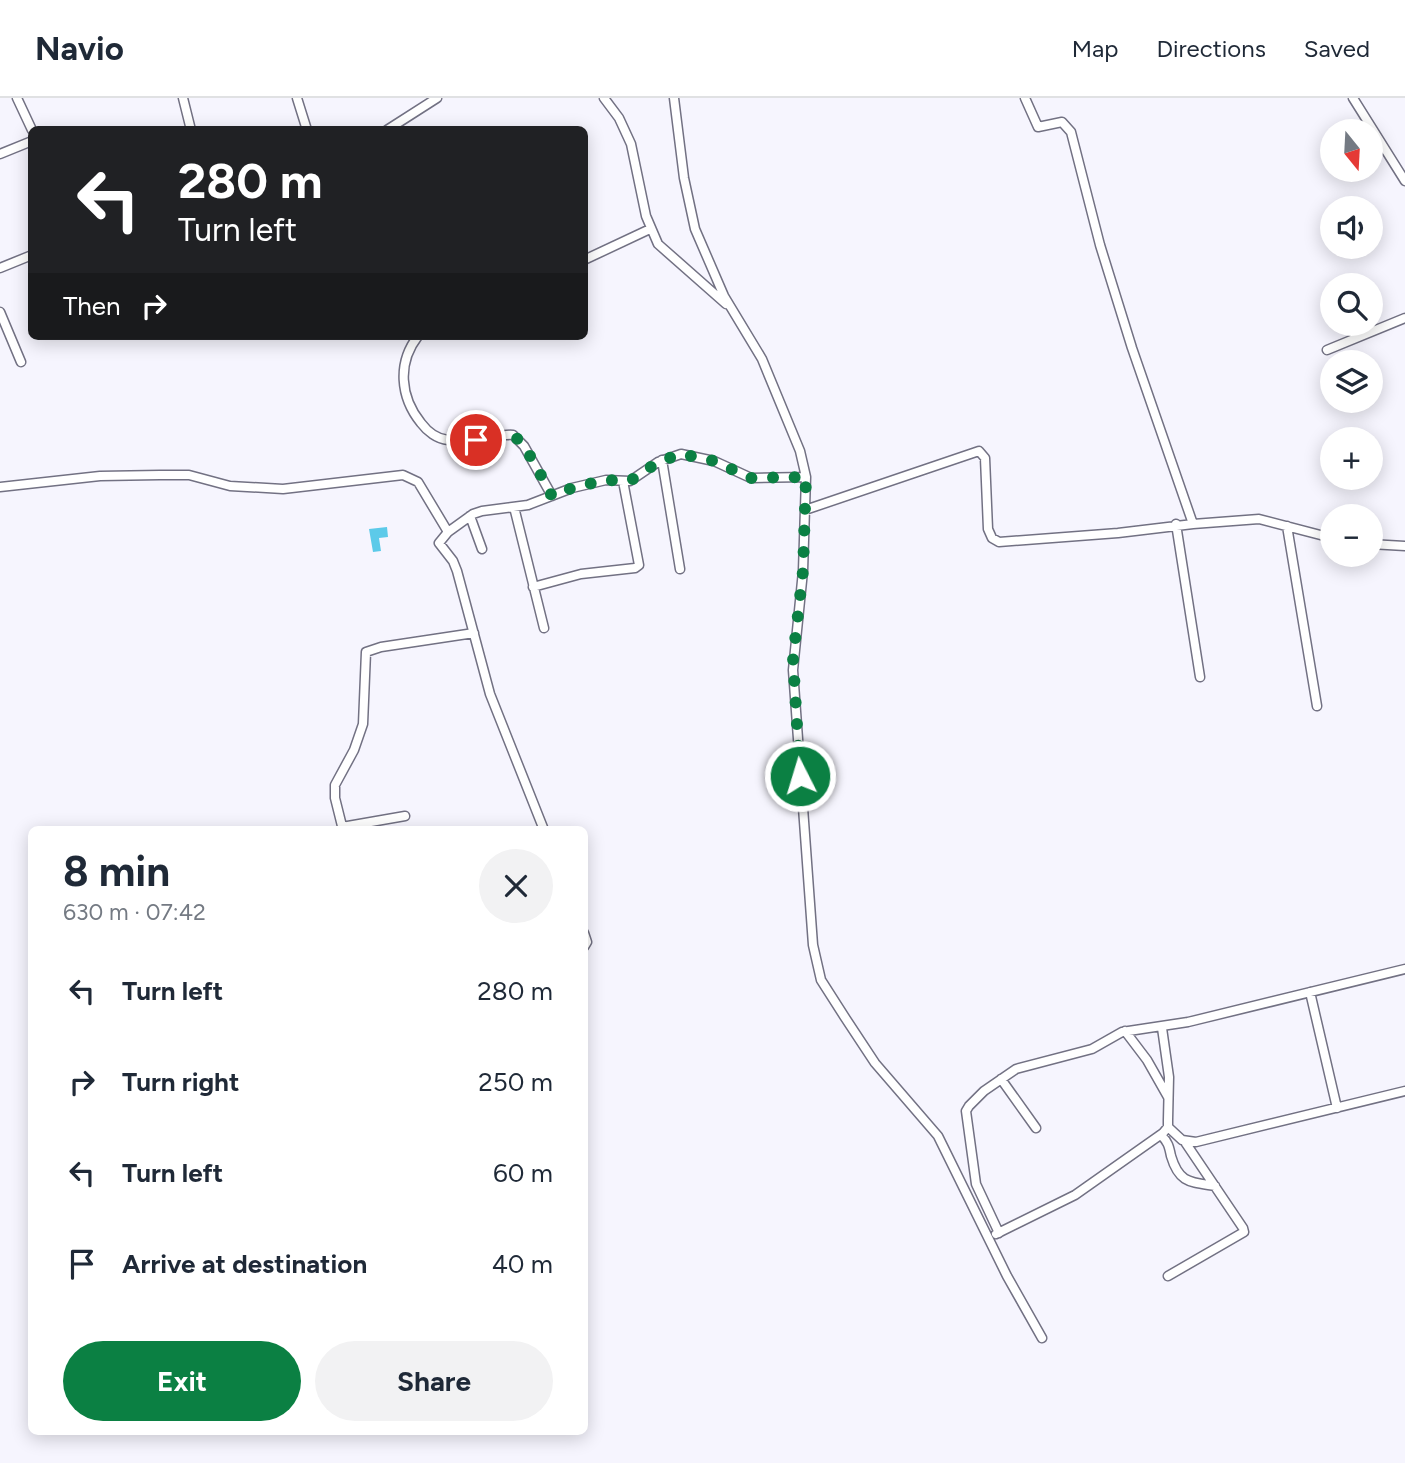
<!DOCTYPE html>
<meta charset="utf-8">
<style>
body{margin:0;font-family:Figtree,sans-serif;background:#f2f2f3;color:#1f2937;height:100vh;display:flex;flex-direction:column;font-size:26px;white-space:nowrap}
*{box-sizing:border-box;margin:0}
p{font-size:23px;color:#747a83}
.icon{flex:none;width:38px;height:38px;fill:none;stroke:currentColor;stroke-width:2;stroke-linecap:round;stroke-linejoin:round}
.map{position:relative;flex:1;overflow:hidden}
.drawer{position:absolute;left:28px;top:728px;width:560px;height:609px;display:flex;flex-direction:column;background:#fff;border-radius:10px;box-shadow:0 4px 18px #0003}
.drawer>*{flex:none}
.banner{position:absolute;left:28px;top:28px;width:560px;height:214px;border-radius:10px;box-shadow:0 4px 18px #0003;background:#202124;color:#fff;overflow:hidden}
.needle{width:46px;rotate:162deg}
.tools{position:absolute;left:1320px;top:21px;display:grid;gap:14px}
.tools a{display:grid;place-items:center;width:63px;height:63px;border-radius:50%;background:#fff;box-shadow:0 4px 18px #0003;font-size:35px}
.pin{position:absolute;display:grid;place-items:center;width:60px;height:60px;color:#fff;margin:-30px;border:4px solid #fff;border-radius:50%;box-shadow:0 2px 7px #0007}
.me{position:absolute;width:77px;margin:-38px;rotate:355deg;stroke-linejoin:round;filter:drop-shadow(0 0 5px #0008)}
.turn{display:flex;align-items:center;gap:24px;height:147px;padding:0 35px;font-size:32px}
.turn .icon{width:91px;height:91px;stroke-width:2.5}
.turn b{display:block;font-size:49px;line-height:60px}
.then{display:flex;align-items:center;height:66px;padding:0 35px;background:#0003;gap:14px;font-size:26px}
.round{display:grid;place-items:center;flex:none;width:74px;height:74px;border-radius:37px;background:#f2f2f3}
.overview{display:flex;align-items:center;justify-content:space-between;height:119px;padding:0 35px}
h1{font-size:42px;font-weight:700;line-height:52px}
.action{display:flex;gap:14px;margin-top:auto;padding:14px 35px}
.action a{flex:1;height:80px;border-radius:42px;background:#0b8043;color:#fff;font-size:28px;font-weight:700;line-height:80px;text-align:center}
.action a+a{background:#f2f2f3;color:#1f2937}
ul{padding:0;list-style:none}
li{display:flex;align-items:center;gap:21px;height:91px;padding:0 35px}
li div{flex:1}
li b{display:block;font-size:26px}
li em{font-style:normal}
header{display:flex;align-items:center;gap:42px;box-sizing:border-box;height:98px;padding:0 35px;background:#fff;border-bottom:2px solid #e0e1e3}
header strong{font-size:33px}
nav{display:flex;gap:38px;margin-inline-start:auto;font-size:24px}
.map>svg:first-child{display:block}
.water{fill:#5ccae9}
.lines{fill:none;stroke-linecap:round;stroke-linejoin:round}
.street-casing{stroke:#727183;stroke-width:11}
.street{stroke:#fff;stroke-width:8}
.route{stroke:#0b8043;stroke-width:12;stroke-dasharray:0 21.6}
</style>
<header>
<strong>Navio</strong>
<nav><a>Map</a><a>Directions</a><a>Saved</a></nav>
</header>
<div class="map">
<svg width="1405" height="1365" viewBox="0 0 1405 1365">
<rect width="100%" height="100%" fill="#f6f5fe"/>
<path class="water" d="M387 429 388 439 379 440 381 453 373 454 369 431Z"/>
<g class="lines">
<g class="street-casing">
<path id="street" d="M17 0 32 32
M183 0 191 32
M297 0 307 32
M604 0 619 20 631 46 646 118 658 146 726 206
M674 0 684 80 695 131 724 198 762 261 800 353 806 379 803 473 793 572 813 847 821 882 844 918 875 965 938 1038 1007 1178 1042 1240
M1025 0 1038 29 1062 24 1071 34 1100 147 1132 250 1193 426 1259 421 1332 440
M1353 0 1405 83
M387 32 437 0
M0 56 32 43
M584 162 650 131
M0 170 32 157
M0 214 21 264
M418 238C397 265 400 299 421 325 427 333 437 341 448 342 460 344 474 343 486 341 496 339 504 336 513 337L524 348 552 398
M1327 252 1405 220
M662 362 680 471
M0 389 100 378 160 377H189L230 388 283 391 403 377 418 384 448 434 473 416 482 413 528 407 572 390 606 382 630 383 658 364 681 356 714 363 751 380 806 379
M514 409 544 530
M805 412 979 353 985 360 988 431 992 440 999 444 1118 435 1193 426
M470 418 482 451
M1176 426 1200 579
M1287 428 1317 608
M448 434 439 445 453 463 457 473 490 596 544 732
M1370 446 1405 448
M533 489 581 476 635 470 639 467 623 383
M342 729 405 718
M343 732 335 700V687L354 652 363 626 366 554 381 549 474 535
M584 835 587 844 584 849
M1310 894 1337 1010
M1125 933 1147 962 1168 999
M1001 981 1036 1030
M1168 1029 1182 1042 1196 1044 1405 993
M1161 1037C1168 1044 1169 1048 1171 1058 1179 1085 1190 1084 1215 1088
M999 1135 976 1086 966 1013 969 1008 984 993 1016 971 1092 951 1122 934 1188 924 1405 871
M996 1136 1075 1097 1163 1035 1168 1029V1022L1169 979 1162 930
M1168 1178 1244 1134 1243 1130 1185 1044"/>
</g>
<use href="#street" class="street"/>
</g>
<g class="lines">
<path class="route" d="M476 342C487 341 498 336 509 336 523 337 544 385 552 398L572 390 606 382 630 383 658 364 681 356 714 363 751 380 806 379 803 473 793 560 800 678"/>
</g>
</svg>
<div class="tools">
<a><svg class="needle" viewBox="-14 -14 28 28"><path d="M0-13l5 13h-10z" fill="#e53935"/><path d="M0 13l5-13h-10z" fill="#747a83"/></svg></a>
<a><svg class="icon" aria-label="sound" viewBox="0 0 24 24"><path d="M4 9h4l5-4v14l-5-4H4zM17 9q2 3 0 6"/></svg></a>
<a><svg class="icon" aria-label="search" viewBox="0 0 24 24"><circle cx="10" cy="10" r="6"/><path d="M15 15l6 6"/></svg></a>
<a><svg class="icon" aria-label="layers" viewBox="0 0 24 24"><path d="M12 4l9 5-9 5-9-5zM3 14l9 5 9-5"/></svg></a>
<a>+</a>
<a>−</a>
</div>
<div class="pin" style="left:476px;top:342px;background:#d93025"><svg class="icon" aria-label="arrive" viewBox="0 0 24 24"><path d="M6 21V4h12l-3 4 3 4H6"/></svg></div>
<svg class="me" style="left:800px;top:678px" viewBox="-20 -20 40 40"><circle r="17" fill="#0b8043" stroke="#fff" stroke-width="3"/><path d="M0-11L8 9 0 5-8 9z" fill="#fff"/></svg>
<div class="banner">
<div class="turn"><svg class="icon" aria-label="left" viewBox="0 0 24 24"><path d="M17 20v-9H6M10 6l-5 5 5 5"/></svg><div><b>280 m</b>Turn left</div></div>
<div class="then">Then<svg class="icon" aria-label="right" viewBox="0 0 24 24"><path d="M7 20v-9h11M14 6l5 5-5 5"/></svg></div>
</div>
<section class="drawer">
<div class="overview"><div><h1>8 min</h1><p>630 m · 07:42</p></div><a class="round"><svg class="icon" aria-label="close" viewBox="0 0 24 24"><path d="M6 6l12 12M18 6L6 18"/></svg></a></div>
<ul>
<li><svg class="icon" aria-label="left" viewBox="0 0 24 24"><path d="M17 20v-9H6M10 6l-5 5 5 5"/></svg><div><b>Turn left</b></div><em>280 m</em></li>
<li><svg class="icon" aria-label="right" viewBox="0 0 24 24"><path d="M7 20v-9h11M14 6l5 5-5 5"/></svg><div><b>Turn right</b></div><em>250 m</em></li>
<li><svg class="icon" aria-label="left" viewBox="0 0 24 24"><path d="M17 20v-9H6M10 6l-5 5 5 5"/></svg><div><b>Turn left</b></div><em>60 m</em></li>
<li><svg class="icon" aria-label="arrive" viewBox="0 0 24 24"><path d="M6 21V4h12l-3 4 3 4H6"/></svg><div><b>Arrive at destination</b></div><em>40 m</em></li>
</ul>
<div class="action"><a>Exit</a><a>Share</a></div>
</section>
</div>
